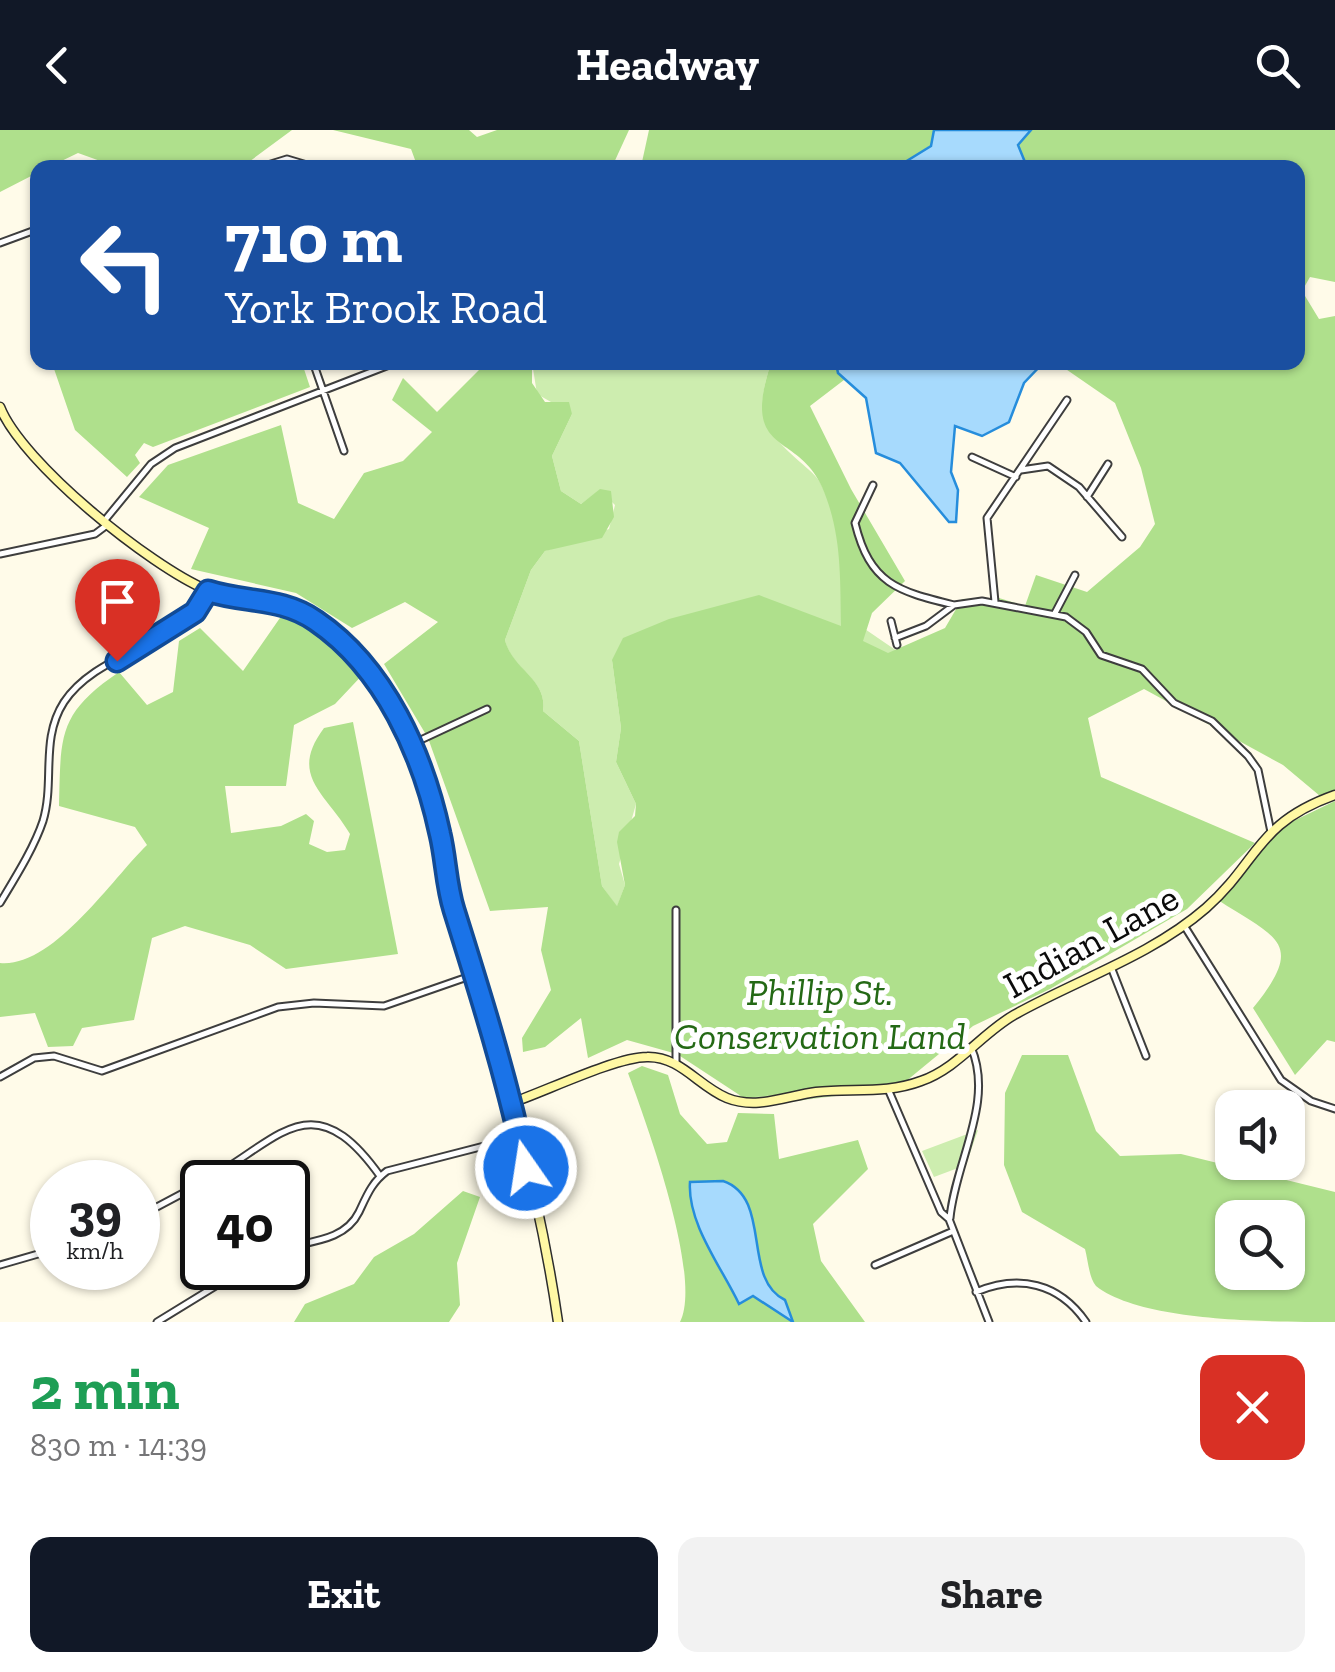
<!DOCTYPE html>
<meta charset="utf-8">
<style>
body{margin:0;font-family:"Zilla Slab",serif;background:#f2f2f2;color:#202124;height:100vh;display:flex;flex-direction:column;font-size:38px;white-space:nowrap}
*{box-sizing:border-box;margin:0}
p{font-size:32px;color:#757577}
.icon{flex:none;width:55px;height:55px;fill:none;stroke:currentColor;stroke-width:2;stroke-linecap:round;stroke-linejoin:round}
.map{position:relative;height:1192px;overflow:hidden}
.sheet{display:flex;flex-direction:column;background:#fff;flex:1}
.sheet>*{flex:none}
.banner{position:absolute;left:30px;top:30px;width:1275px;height:210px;border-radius:20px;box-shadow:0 2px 8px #0004;background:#1a4fa0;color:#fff;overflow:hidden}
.controls{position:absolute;left:1215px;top:960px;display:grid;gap:20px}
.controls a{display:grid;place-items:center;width:90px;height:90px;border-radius:20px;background:#fff;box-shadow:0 2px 8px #0004;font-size:50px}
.speed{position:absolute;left:30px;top:1030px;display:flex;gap:20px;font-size:50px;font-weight:700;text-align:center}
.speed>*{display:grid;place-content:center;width:130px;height:130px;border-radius:50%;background:#fff;box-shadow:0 2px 8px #0004;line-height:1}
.speed small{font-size:25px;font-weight:400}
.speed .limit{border:5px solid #111;border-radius:15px;background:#fff;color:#111}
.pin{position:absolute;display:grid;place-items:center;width:85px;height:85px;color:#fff;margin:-102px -42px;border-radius:50% 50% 50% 0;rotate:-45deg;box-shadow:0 0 10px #0007}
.pin .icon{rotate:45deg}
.me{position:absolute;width:110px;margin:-55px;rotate:347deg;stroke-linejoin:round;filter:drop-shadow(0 0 8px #0008)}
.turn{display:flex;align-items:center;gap:35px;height:210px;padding:0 30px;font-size:45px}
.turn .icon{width:130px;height:130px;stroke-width:2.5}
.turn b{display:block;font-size:70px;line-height:85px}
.round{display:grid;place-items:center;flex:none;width:105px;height:105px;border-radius:20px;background:#f2f2f2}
.head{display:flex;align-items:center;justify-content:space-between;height:170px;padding:0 30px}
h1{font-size:60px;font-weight:700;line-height:75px;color:#1e9e55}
.action{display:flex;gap:20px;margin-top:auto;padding:20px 30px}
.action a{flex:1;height:115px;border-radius:20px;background:#111827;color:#fff;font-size:40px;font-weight:700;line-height:115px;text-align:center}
.action a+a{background:#f2f2f2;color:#202124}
header{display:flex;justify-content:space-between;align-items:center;height:130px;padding:0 30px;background:#111827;color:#fff;font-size:45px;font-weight:700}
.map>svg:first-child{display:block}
.green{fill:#cdedaf}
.forest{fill:#afe08c;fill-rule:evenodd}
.water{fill:#a7dafd;stroke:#268ddc;stroke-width:2.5}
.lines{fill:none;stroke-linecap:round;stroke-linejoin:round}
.street-casing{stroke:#3e3e3e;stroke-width:9}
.secondary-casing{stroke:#2d2d2d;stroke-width:11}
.street{stroke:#fff;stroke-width:5}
.secondary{stroke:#fff8a4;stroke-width:8}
.route-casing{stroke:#114b97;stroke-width:25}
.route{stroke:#1a73e8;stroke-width:18}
.labels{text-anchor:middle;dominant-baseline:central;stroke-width:10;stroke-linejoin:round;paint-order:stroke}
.street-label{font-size:38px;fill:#0b0b0b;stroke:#fff}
.park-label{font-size:38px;font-style:italic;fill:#246915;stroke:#fff}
</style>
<header><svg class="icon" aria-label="back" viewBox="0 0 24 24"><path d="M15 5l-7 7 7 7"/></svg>Headway<svg class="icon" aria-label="search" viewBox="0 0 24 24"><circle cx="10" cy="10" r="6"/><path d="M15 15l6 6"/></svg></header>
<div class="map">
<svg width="1335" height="1192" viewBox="0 0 1335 1192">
<rect width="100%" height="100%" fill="#fffbe9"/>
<path class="green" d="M532 232 771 233C755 282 761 298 800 332 808 339 816 345 821 354 842 398 852 447 859 495L897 521 890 838 907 957 765 975 739 968 750 816 612 530 621 598 616 632 636 674 619 734 625 755 617 777 602 756 579 611 543 581C548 549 511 539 505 510L531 440 545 421 609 399 615 375 600 360 581 374 561 361 552 326 572 284 537 264Z
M978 1000 966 1035 934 1047 922 1021Z"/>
<path class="forest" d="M0 0H292L242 37H117L78 23 49 37 38 38 37 43 0 62Z
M333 0H469L477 7 497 0H629L612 37 418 38 411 19Z
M649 0H934L931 15 897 37 645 38 642 32Z
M1031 0H1335V152L1310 147 1302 161 1319 189 1335 186V660L1320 666 1283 635 1144 559 1088 588 1101 647 1255 713 1187 779 1050 859 973 896 905 952 744 968 677 924 627 910 588 928 581 888 545 917 523 922 522 908 551 860 541 820 548 777 490 781 428 608 384 534 438 492 405 472 352 498 296 463 191 439 209 398 139 367 168 335 281 295 298 373 334 389 364 343 403 331 432 302 392 270 403 248 437 282 486 233H532V253L545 272H569L572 284 552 326 561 361 581 374 600 359 611 361 614 387 602 408 545 421 531 440 505 510C512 539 548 549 543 581L579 611 602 756 617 776 625 755 617 712 619 702 635 686 636 674 616 632 621 598 612 530 623 508 669 489 759 465 841 496C840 447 842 403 822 357 797 301 740 327 771 233H836L844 250 810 276 851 359 905 451 872 483 863 511 888 523 945 498 962 469 999 468 1025 476 1036 445 1087 462 1140 417 1155 394 1141 338 1115 273 1057 233 1298 232V38L1027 37 1018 15Z
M52 233H302L310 257 153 317 144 313 135 325 140 333 127 347 75 300Z
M293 477 368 539 335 574 294 595 286 656H225L231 703 281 696 306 684 314 691 309 714 327 722 345 720 350 704C326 663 288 646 324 598L353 592 398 824 286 839 250 815 185 796 152 808 134 890 82 898 73 916 48 917 35 883 0 887V833C53 838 111 750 147 715L135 697 59 676C61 606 57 584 119 542L147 575 173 562 179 511 200 498 243 541 282 485Z
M1335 671V912L1327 910 1295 945 1253 878C1307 812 1276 808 1218 770L1283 696Z
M1022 925H1068L1096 1001 1120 1026 1181 1024 1335 1062V1192C1271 1192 1141 1192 1096 1156 1089 1148 1088 1130 1085 1119L1022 1082 1004 1035 1005 963ZM1232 1088H1288V1142H1232Z
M642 936 668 945 680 984 707 1014 727 1012 738 983 774 984 779 1029 858 1010 868 1039 813 1094 821 1131 865 1192H680C703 1147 646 992 628 943Z
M463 1061 480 1067 457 1133 460 1175 449 1192H294L305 1174 354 1154 374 1127 414 1104Z"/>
<path class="water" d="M934 0H1031L1018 15 1027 37H897L931 16Z
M836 233V232L1043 233 1024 253 1009 292 982 306 955 296 951 342 958 360 956 392H949L900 333 876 323 866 268 838 243Z
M723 1051C773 1068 741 1149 785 1170L793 1192 753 1166 739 1174C722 1138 687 1093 690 1052Z"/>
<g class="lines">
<g class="street-casing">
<path id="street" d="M258 38 287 29 317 38
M0 113 38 99
M313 232 344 321
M972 327 1016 347
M1021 340 1048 336 1079 357 1122 407
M873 355 855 393C870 454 897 461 954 475
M1087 367 1108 334
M105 390 151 334 175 318 397 232
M0 424 95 404 107 395
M995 472 987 388 1067 270
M1055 483 1075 445
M891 491 897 515
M895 508 926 496 954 475 982 471 1066 487 1086 502 1101 525 1142 539 1174 573 1212 591 1248 626 1258 640 1271 702
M412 614 487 579
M0 773C15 748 34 718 43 691 55 651 40 609 64 572 98 521 179 516 208 461
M676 780V933
M1185 797 1281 950 1311 971 1335 979
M1111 837 1146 926
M0 947 34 928 54 926 102 941 278 877 314 873 384 876 476 844
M888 959 941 1082 949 1089 989 1192
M203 1052C278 1012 311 949 380 1046
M138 1087 202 1053
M950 1088C955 1032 995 972 971 917
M288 1117C314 1111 346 1109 359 1082 367 1065 372 1052 387 1041L519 1007
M0 1135 52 1120
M875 1135 951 1102
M976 1162C1019 1144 1059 1153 1086 1192
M157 1192 245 1138"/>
</g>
<g class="secondary-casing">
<path id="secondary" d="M0 277C22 333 150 436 207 460 231 471 256 466 281 472 302 478 322 494 338 508 393 556 427 637 441 707 446 732 447 757 455 781 498 915 538 1053 558 1192
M511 973C544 962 616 927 647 927 680 926 698 956 727 968 757 980 786 966 816 962 852 958 887 964 921 951 958 938 981 904 1014 885 1076 850 1151 826 1206 778 1259 731 1256 693 1335 665"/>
</g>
<use href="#street" class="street"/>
<use href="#secondary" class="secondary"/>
</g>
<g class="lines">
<g class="route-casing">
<path id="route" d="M117 531 195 482 208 461C245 473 282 467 316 491 385 538 423 625 440 704 446 729 446 755 454 780 481 866 507 949 526 1038"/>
</g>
<use href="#route" class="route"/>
</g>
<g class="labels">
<g class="street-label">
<text transform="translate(1091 811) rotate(-29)">Indian Lane</text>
</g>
<g class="park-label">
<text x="820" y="862">Phillip St.<tspan x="820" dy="44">Conservation Land</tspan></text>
</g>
</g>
</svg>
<div class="controls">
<a><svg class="icon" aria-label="sound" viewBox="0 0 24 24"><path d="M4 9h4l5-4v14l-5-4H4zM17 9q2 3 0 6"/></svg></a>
<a><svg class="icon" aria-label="search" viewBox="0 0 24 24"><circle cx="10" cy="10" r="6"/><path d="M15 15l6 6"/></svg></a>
</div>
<div class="speed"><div>39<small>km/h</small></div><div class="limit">40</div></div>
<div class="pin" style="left:117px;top:531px;background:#d93025"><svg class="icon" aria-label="arrive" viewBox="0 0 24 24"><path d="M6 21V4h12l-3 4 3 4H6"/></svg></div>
<svg class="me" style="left:526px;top:1038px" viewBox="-20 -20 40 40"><circle r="17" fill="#1a73e8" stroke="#fff" stroke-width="3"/><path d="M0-11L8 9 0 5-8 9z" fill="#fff"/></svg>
<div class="banner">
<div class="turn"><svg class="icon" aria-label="left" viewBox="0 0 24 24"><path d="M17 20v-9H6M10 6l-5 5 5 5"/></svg><div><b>710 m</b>York Brook Road</div></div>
</div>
</div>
<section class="sheet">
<div class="head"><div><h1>2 min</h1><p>830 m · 14:39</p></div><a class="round" style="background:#d93025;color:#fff"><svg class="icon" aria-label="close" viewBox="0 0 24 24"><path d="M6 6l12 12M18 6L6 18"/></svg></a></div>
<div class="action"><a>Exit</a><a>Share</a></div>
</section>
